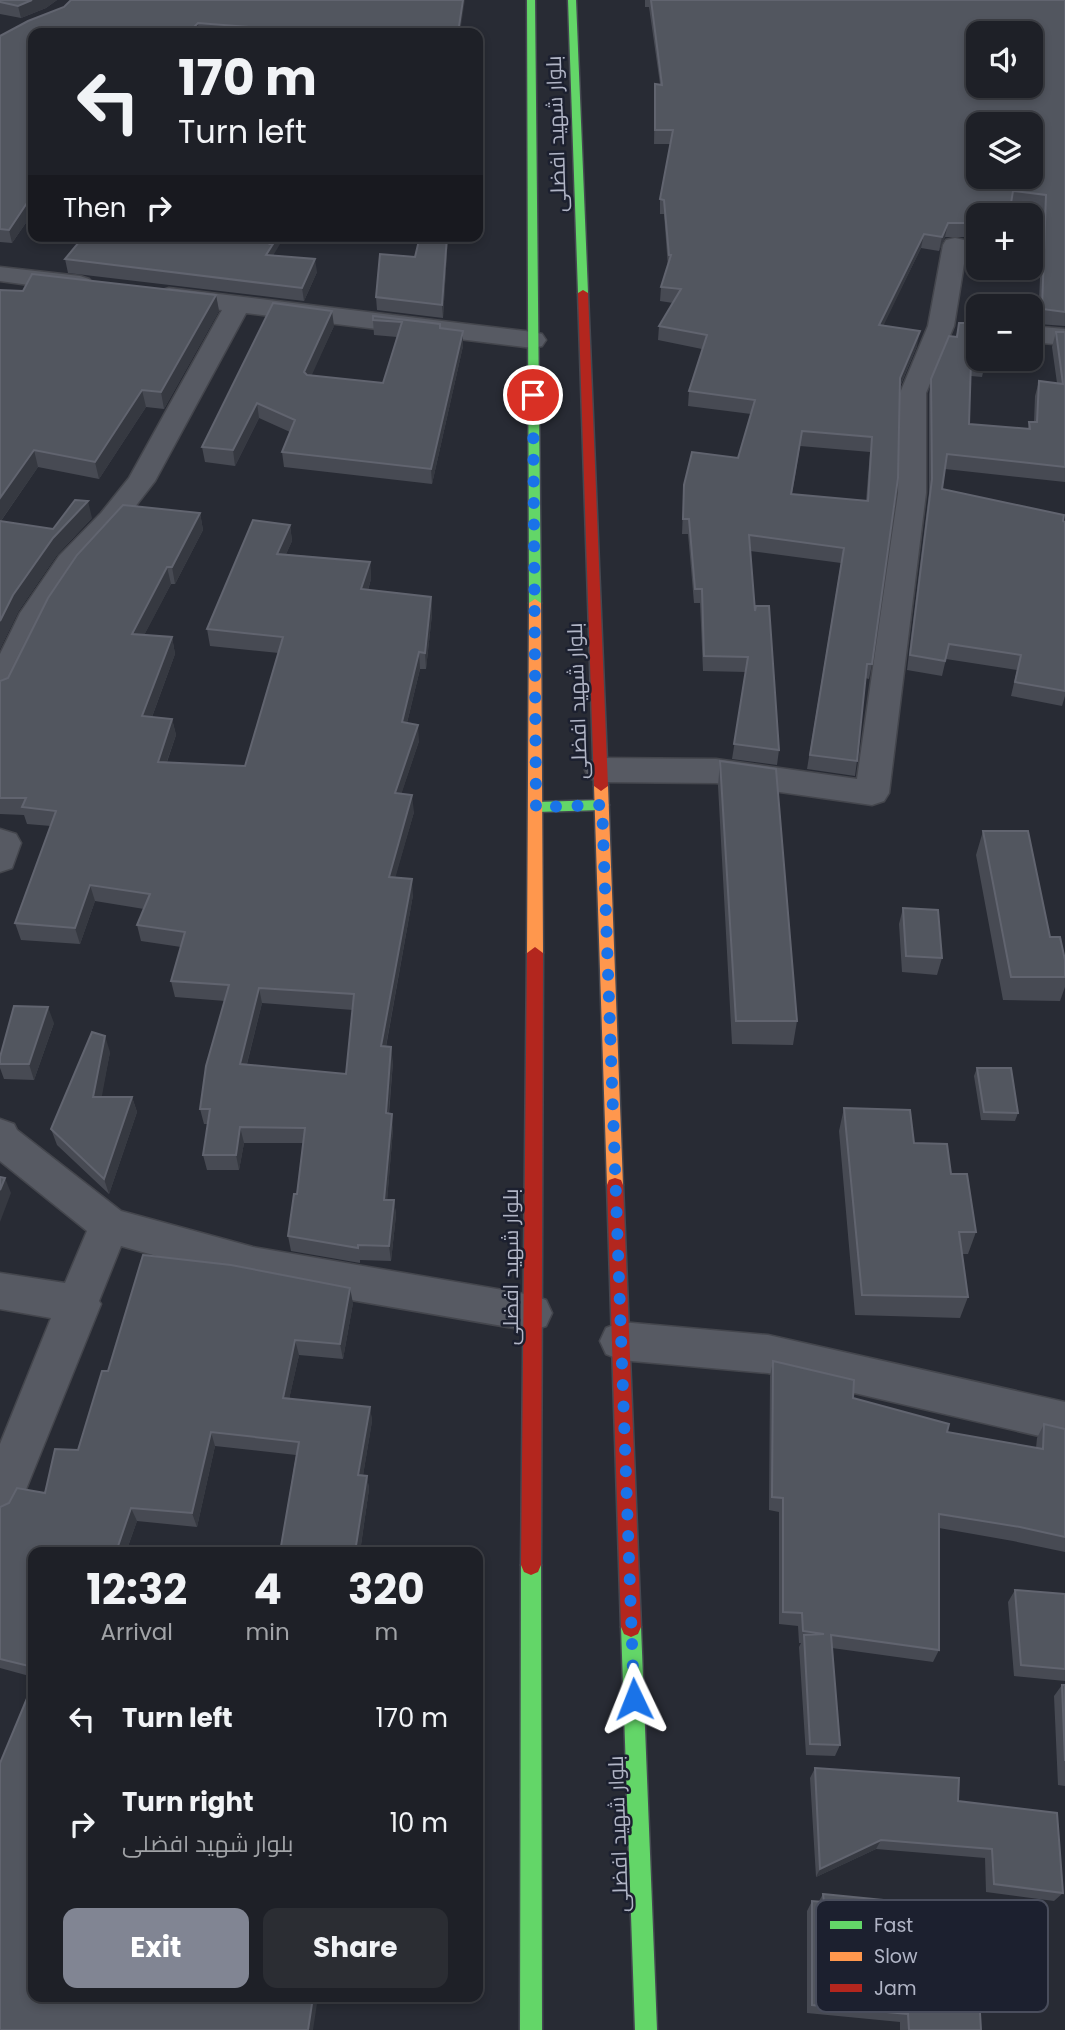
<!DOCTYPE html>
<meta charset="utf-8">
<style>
body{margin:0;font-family:Poppins,Cairo,sans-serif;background:#2b2d33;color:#f1f3f6;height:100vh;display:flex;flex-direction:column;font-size:26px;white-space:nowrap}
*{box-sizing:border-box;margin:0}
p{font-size:23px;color:#a1a3a7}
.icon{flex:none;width:38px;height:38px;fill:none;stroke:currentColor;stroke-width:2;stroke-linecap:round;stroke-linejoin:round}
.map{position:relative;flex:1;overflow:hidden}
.side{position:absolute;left:28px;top:1547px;width:455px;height:455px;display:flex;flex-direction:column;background:#1e2027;border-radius:14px;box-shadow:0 4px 10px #0003,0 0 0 2px #3c3e44}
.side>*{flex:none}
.guide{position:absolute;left:28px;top:28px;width:455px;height:214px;border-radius:14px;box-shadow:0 4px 10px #0003,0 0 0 2px #3c3e44;background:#1e2027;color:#f1f3f6;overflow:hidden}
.tools{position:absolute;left:966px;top:21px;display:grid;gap:14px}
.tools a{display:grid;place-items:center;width:77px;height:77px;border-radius:14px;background:#1e2027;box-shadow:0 4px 10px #0003,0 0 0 2px #3c3e44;font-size:35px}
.pin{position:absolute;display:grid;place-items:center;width:60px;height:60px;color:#fff;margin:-30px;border:4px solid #fff;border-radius:50%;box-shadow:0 2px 7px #0007}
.me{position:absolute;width:77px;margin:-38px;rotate:358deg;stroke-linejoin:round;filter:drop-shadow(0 0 5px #0008)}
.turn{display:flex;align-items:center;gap:24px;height:147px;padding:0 35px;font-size:32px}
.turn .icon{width:91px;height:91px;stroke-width:2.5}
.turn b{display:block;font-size:49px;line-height:60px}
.then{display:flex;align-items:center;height:66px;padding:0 35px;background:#0003;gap:14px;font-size:26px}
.eta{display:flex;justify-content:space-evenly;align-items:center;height:119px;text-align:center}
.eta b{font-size:42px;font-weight:700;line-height:49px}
.primary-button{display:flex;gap:14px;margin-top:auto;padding:14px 35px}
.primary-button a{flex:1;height:80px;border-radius:14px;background:#818593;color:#fff;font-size:28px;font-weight:700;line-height:80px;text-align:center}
.primary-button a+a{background:#2b2d33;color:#f1f3f6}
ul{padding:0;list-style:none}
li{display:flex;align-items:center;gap:21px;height:105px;padding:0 35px}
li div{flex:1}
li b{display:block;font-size:26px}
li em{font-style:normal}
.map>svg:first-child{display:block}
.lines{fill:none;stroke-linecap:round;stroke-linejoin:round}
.street-casing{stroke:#44464d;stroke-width:3}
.fast-casing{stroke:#454851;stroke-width:3}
.slow-casing{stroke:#454851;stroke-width:3}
.jam-casing{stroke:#454851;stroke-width:3}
.street{fill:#575a63;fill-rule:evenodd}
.fast{fill:#63d668;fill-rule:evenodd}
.slow{fill:#ff974d;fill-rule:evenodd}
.jam{fill:#b3261e;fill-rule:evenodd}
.wall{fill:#474a53;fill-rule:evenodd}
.shaded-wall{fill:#363941}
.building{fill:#52565f;stroke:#61646f;stroke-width:2;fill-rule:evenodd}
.route{stroke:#1a73e8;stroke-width:12;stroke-dasharray:0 21.6}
.labels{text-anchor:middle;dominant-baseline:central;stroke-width:5;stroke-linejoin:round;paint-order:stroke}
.street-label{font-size:21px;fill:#b1b5c6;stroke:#1c202f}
.key{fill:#1c202f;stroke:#494d5c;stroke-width:2}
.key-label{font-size:19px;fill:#b1b5c6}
</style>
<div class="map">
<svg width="1065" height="2030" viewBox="0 0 1065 2030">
<rect width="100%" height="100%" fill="#282b34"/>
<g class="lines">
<g class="street-casing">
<path id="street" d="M955 238 964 240 967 245 954 326 926 393V493L889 793 884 801 872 805 716 783 601 782 589 778 585 770 589 762 601 758 716 759 857 779 898 493 900 393 928 326 943 245 946 240Z
M0 267 80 276 89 279 93 284 89 289 80 292 0 281Z
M169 288 533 332 542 334 546 340 542 346 533 348 246 313 155 481 121 525 79 570 50 614 11 694 0 697V654L20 613 59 556 101 513 129 478 222 310 160 301 156 296 160 291Z
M1031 326 1065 329V345L1031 342Z
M0 829 16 834 21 843 12 868 0 872Z
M0 1119 14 1124 17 1130 121 1211 253 1247 531 1295 546 1300 552 1313 546 1326 531 1331 253 1283 121 1246 99 1301 101 1304 16 1514 0 1520V1444L51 1318 0 1309V1273L65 1283 87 1231 0 1161Z
M621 1322 768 1335 1065 1402V1442L768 1373 621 1360 606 1354 600 1341 606 1328Z"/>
</g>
<g class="fast-casing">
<path id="fast" d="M527 0H535L541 603 535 607 529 603Z
M568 0H576L588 293 583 296 578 293Z
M602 800 609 805 602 810 536 812 529 807 536 802Z
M531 1555 538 1558 541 1565 542 2030H520L521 1565 524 1558Z
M631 1617 638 1620 641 1627 657 2030H635L621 1627 624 1620Z"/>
</g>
<g class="slow-casing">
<path id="slow" d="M535 599 541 603 543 953 535 959 527 953 529 603Z
M601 781 608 786 623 1185 621 1190 615 1192 609 1190 607 1185 594 786Z"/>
</g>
<g class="jam-casing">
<path id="jam" d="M583 290 588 293 608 786 601 791 594 786 578 293Z
M535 947 543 953 541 1565 538 1572 531 1575 524 1572 521 1565 527 953Z
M615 1178 621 1180 623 1185 641 1627 638 1634 631 1637 624 1634 621 1627 607 1185 609 1180Z"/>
</g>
<use href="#street" class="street"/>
<use href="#fast" class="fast"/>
<use href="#slow" class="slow"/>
<use href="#jam" class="jam"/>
</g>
<path class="wall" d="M0 0H57L46 8 21 18 0 14Z
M645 0H1065V326L1038 324 1043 209 1011 206 978 215V268H1000V270L971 268 968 256 969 244 965 237H945L939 251 921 248 883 325 917 346 900 387 872 664 869 679 865 678 857 761 855 776 807 769 841 563 750 551 755 611 779 750 777 765 732 759 746 672 703 671 700 603H694L688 534H682L684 485 738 458 751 414 688 406 689 391 702 349 658 340 659 326 673 303 660 301 661 287 668 267 664 214H660V199L671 144H654L655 84H660L649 7H645ZM800 446 870 452 866 501 792 494Z
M64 7 460 33H33V214H32L12 243 0 242V36Z
M448 236 443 318 377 310 376 297 415 257Z
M274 254V255L317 272 304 301 68 273 65 259Z
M0 290 216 295 219 311 164 409 146 407 99 479 38 467 1 521 53 529 92 518 57 555 18 612 0 649Z
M373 320 440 324V328L463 331V346L432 484 284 467 282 452 290 432 259 418 235 466 205 462 202 447 334 326 311 375 383 383 397 337 374 335Z
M959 323 986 359 982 377 971 376 969 424 1028 429 1029 422H1034L1035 396 1039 381 1057 383 1052 347 1056 332H1065V482L945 469 942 489 1065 522V696L1062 706 1011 696 1017 670 946 659 942 676 907 670 929 493V394L931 379 956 337Z
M200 513 203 530 175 584H171L144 635 172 637 175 654 152 717 172 719 176 735 167 762 245 766 279 653 210 646 207 629 290 525 292 541 286 554 370 562 371 579 368 590 431 597 432 614 426 669H420L407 723 419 741 401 794 414 812 395 877 413 895 386 1047 393 1062 389 1114 393 1129 387 1200H394L396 1215 391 1261 360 1260V1263L291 1251 288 1236 297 1194 303 1143H244L239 1170H207L203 1155 208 1124H204L200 1109 225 1001 175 997 171 981 181 947 141 941 137 925 144 909 95 901 80 944 21 940 15 923 51 826 27 824 24 815 0 814V681L8 678ZM262 1003 353 1010 346 1074 247 1064Z
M720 761 797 1021 793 1045 732 1044 718 786Z
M983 831 1065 960V987L1060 1001 1003 1000 976 855Z
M903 908 942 958 937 975 902 972 899 924Z
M54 1023 34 1080 4 1079 0 1068V1057Z
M110 1052 101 1097H132L137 1112 109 1194 57 1145 51 1129Z
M977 1068 1018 1113 1015 1121 981 1120 974 1076Z
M844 1108 914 1143 951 1174 976 1232 968 1254H962L968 1297 960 1318 855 1315 839 1131Z
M353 1303 343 1359 299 1355 289 1399 370 1407 372 1421 363 1475 367 1476 369 1489 360 1552H280L296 1455 215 1446 197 1527 137 1521 126 1552H33V1677L0 1668V1507L45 1493 78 1450 108 1371Z
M773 1361 853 1398 947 1432 1036 1448 1037 1438 1044 1424 1065 1429V1552L1013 1541 939 1528V1650L933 1662 832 1648 840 1745 835 1756 806 1755 799 1647 801 1643H799L798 1626 779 1624V1512L769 1510 770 1376Z
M1015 1590 1065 1594V1681L1014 1676 1008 1602Z
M1062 1685H1065V1786L1058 1785 1054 1696Z
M815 1768 958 1801 1063 1893 1054 1901 986 1892 985 1858 876 1849 816 1877 810 1778Z
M823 1894 981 2030H900V2022L807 2013V1911L812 1901H819Z"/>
<path class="shaded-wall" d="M32 0H57L46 8 21 18 18 6Z
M463 0H465L460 33H458Z
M198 23 199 33H188Z
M29 200 32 214 12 243 9 230Z
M948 223 945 237 939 251 942 237Z
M924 234 921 248 877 339 879 325Z
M275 236H285L274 254V258L266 255 270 244Z
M447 236H448L443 318 442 305Z
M315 259 317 272 304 301 302 288Z
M216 295 219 311 164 409 161 392Z
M332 311 334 326 306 388 304 372Z
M463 331V346L432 484 431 469Z
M920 331 917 346 897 393 900 378Z
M142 390 146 407 99 479 95 462Z
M257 403 259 418 235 466 233 450Z
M34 450 38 467 0 522V498Z
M88 501 92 518 57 555 18 612 0 649V621L13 595 53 538Z
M200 513 203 530 175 584 172 567Z
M290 525 292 541 279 570 277 554Z
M370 562 371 579 363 606 361 589Z
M167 567 171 584 136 651 132 634Z
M431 597 432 614 426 669 425 653Z
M172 637 175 654 146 733 142 716Z
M419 652 420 669 403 739 402 722Z
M172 719 176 735 161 778 158 762Z
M418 725 419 741 396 810 395 793Z
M412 795 414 812 391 893 389 877Z
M412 879 413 895 383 1062 381 1046Z
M90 885 95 901 80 944 75 928Z
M259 988 262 1003 243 1079 240 1064Z
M48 1007 54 1023 34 1080 29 1064Z
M105 1036 110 1052 99 1112 93 1097Z
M391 1047 393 1062 387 1129 386 1113Z
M132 1097 137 1112 109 1194 104 1179Z
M392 1114 393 1129 386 1215 384 1200Z
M240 1127 244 1143 239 1170 236 1155Z
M5 1178 11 1193 0 1222V1190Z
M394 1200 396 1215 391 1261 389 1246Z
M350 1288 353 1303 343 1359 340 1344Z
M295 1340 299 1355 286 1413 283 1398Z
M370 1407 372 1421 361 1488 358 1475Z
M211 1432 215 1446 197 1527 192 1513Z
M367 1476 369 1489 360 1552H355Z
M131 1508 137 1521 126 1552H116Z
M33 1797V1813L29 1808Z
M881 1840 876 1849 816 1877 820 1869Z
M313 1997H318L313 2030H308Z"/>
<path class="building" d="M0 0H32L18 6 0 2Z
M71 0H463L458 33H330L198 23 188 33H33V201L29 200 9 230 0 229V36L28 21 64 7Z
M651 0H1065V312L1042 309 1046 195 1013 191 1009 215H978V254H974L971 241 972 229 967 223H948L942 237 924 234 879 325 920 331 900 378 898 478 872 664H867L857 761 810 755 844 548 749 535 755 611 756 606H769L779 750 734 744 748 657 704 656 702 589H695L689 519H683L684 485 692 452 738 458 755 400 689 391 707 335 659 326 681 289 661 287 671 255H669L664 200 660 199 673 130H655V84L662 85ZM978 33H1031V86H978ZM978 124H1031V177H978ZM802 431 872 437 868 501 791 494Z
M84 236H275L270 244H273L266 255 315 259 302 288 65 259Z
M420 236H447L442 305 376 297 380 254 415 257Z
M32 274 216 295 161 392 142 390 95 462 34 450 0 498V290L23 291Z
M273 303 332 311 304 372 307 375 383 383 402 322 373 320V316L440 324V328L463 331 431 469 282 452 295 420 257 403 233 450 202 447Z
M959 323H978V359H986L985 363 971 361 969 424 1030 429 1029 422H1037L1039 381 1063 384 1056 332H1065V467L947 454 942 489 1064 515 1063 521 1065 522V691L1015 682 1021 655 949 644 945 661 910 655 932 479 931 379 949 336 957 337Z
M75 500 88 501 53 538 13 595 0 621V521L53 529Z
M123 505 200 513 172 567H167L132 634 172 637 142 716 172 719 158 762 245 766 283 637 207 629 253 520 290 525 277 554 370 562 361 589 431 597 425 653 419 652 402 722 418 725 395 793 412 795 389 877 412 879 381 1046 391 1047 386 1113 392 1114 384 1200H394L389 1246 358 1245V1248L288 1236 294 1194H297L305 1128 240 1127 236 1155H203L210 1109H200L206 1066 229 985 171 981 185 932 137 925 150 894 90 885 75 928 15 923 56 811 22 807 26 798H0V681L8 678 48 598 77 555ZM259 988 354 994 346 1074 240 1064Z
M720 761 776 769 797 1021H736Z
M983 831H1028L1050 937H1060L1065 960V977H1011Z
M903 908 938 910 942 958 906 956Z
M14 1006 48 1007 29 1064H0V1057Z
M92 1032 105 1036 93 1097H132L104 1179 51 1129Z
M977 1068H1011L1018 1113 984 1112Z
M844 1108 910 1110 914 1143 947 1144 951 1174H967L976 1232H959L968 1297 862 1295Z
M0 1177 5 1178 0 1190Z
M143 1255 231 1265 350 1288 340 1344 295 1340 283 1398 370 1407 358 1475 367 1476 355 1552H280L299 1442 211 1432 192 1513 131 1508 116 1552H33V1667L0 1659V1507L9 1503 17 1488 45 1493 55 1449 78 1450 102 1371H108Z
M773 1361 854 1380 853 1398 949 1424 947 1432 1043 1449 1044 1424 1065 1429V1537L1020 1527 939 1514V1650L831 1635 840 1745 810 1744 804 1635 824 1634 803 1631 802 1613 783 1612V1498L772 1497Z
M1015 1590 1065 1594V1669L1021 1665Z
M33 1684V1797L29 1808 33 1809V1997H313L308 2030H0V1763Z
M1062 1685H1065V1761Z
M815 1768 959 1778 958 1801 1057 1813 1063 1893 994 1884 992 1849 881 1840 820 1869Z
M823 1894 974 1909 981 2030H909L908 2014 812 2005V1901L824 1902Z"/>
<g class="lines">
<path class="route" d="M533 395 536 807 602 805 634 1699"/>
</g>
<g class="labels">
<g class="street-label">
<text transform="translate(556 134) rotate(-92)">بلوار شهید افضلی</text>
<text transform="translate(577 701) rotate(-92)">بلوار شهید افضلی</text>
<text transform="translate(510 1267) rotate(-90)">بلوار شهید افضلی</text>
<text transform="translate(618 1834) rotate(-92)">بلوار شهید افضلی</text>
</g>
</g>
<rect x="816" y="1900" width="232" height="112" rx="10" class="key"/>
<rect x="830" y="1921" width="32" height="8" fill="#63d668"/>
<rect x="830" y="1952" width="32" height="9" fill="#ff974d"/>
<rect x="830" y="1984" width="32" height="8" fill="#b3261e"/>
<g class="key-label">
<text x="874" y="1932">Fast</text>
<text x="874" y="1963">Slow</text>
<text x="874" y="1995">Jam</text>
</g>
</svg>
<div class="tools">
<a><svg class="icon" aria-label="sound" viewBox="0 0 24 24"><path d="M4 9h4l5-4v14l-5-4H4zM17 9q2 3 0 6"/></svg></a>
<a><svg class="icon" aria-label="layers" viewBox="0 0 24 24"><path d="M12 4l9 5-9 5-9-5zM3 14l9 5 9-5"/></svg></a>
<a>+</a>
<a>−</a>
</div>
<div class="pin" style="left:533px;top:395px;background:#d93025"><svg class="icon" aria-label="arrive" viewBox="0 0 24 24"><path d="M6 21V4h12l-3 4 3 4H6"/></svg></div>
<svg class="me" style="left:634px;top:1699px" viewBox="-20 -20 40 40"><path d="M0-17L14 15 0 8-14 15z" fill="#1a73e8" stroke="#fff" stroke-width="4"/></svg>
<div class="guide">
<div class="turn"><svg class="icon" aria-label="left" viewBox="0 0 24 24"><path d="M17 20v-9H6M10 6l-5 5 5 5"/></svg><div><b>170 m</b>Turn left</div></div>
<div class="then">Then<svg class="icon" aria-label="right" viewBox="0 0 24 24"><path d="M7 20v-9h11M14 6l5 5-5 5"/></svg></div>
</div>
<section class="side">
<div class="eta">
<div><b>12:32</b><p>Arrival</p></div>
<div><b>4</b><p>min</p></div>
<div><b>320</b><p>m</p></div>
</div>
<ul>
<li><svg class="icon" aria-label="left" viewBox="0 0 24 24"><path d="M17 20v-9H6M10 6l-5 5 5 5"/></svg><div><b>Turn left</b></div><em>170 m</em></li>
<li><svg class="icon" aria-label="right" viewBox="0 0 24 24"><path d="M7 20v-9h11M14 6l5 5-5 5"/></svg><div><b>Turn right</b><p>بلوار شهید افضلی</p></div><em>10 m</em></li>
</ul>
<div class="primary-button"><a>Exit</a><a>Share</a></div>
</section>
</div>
